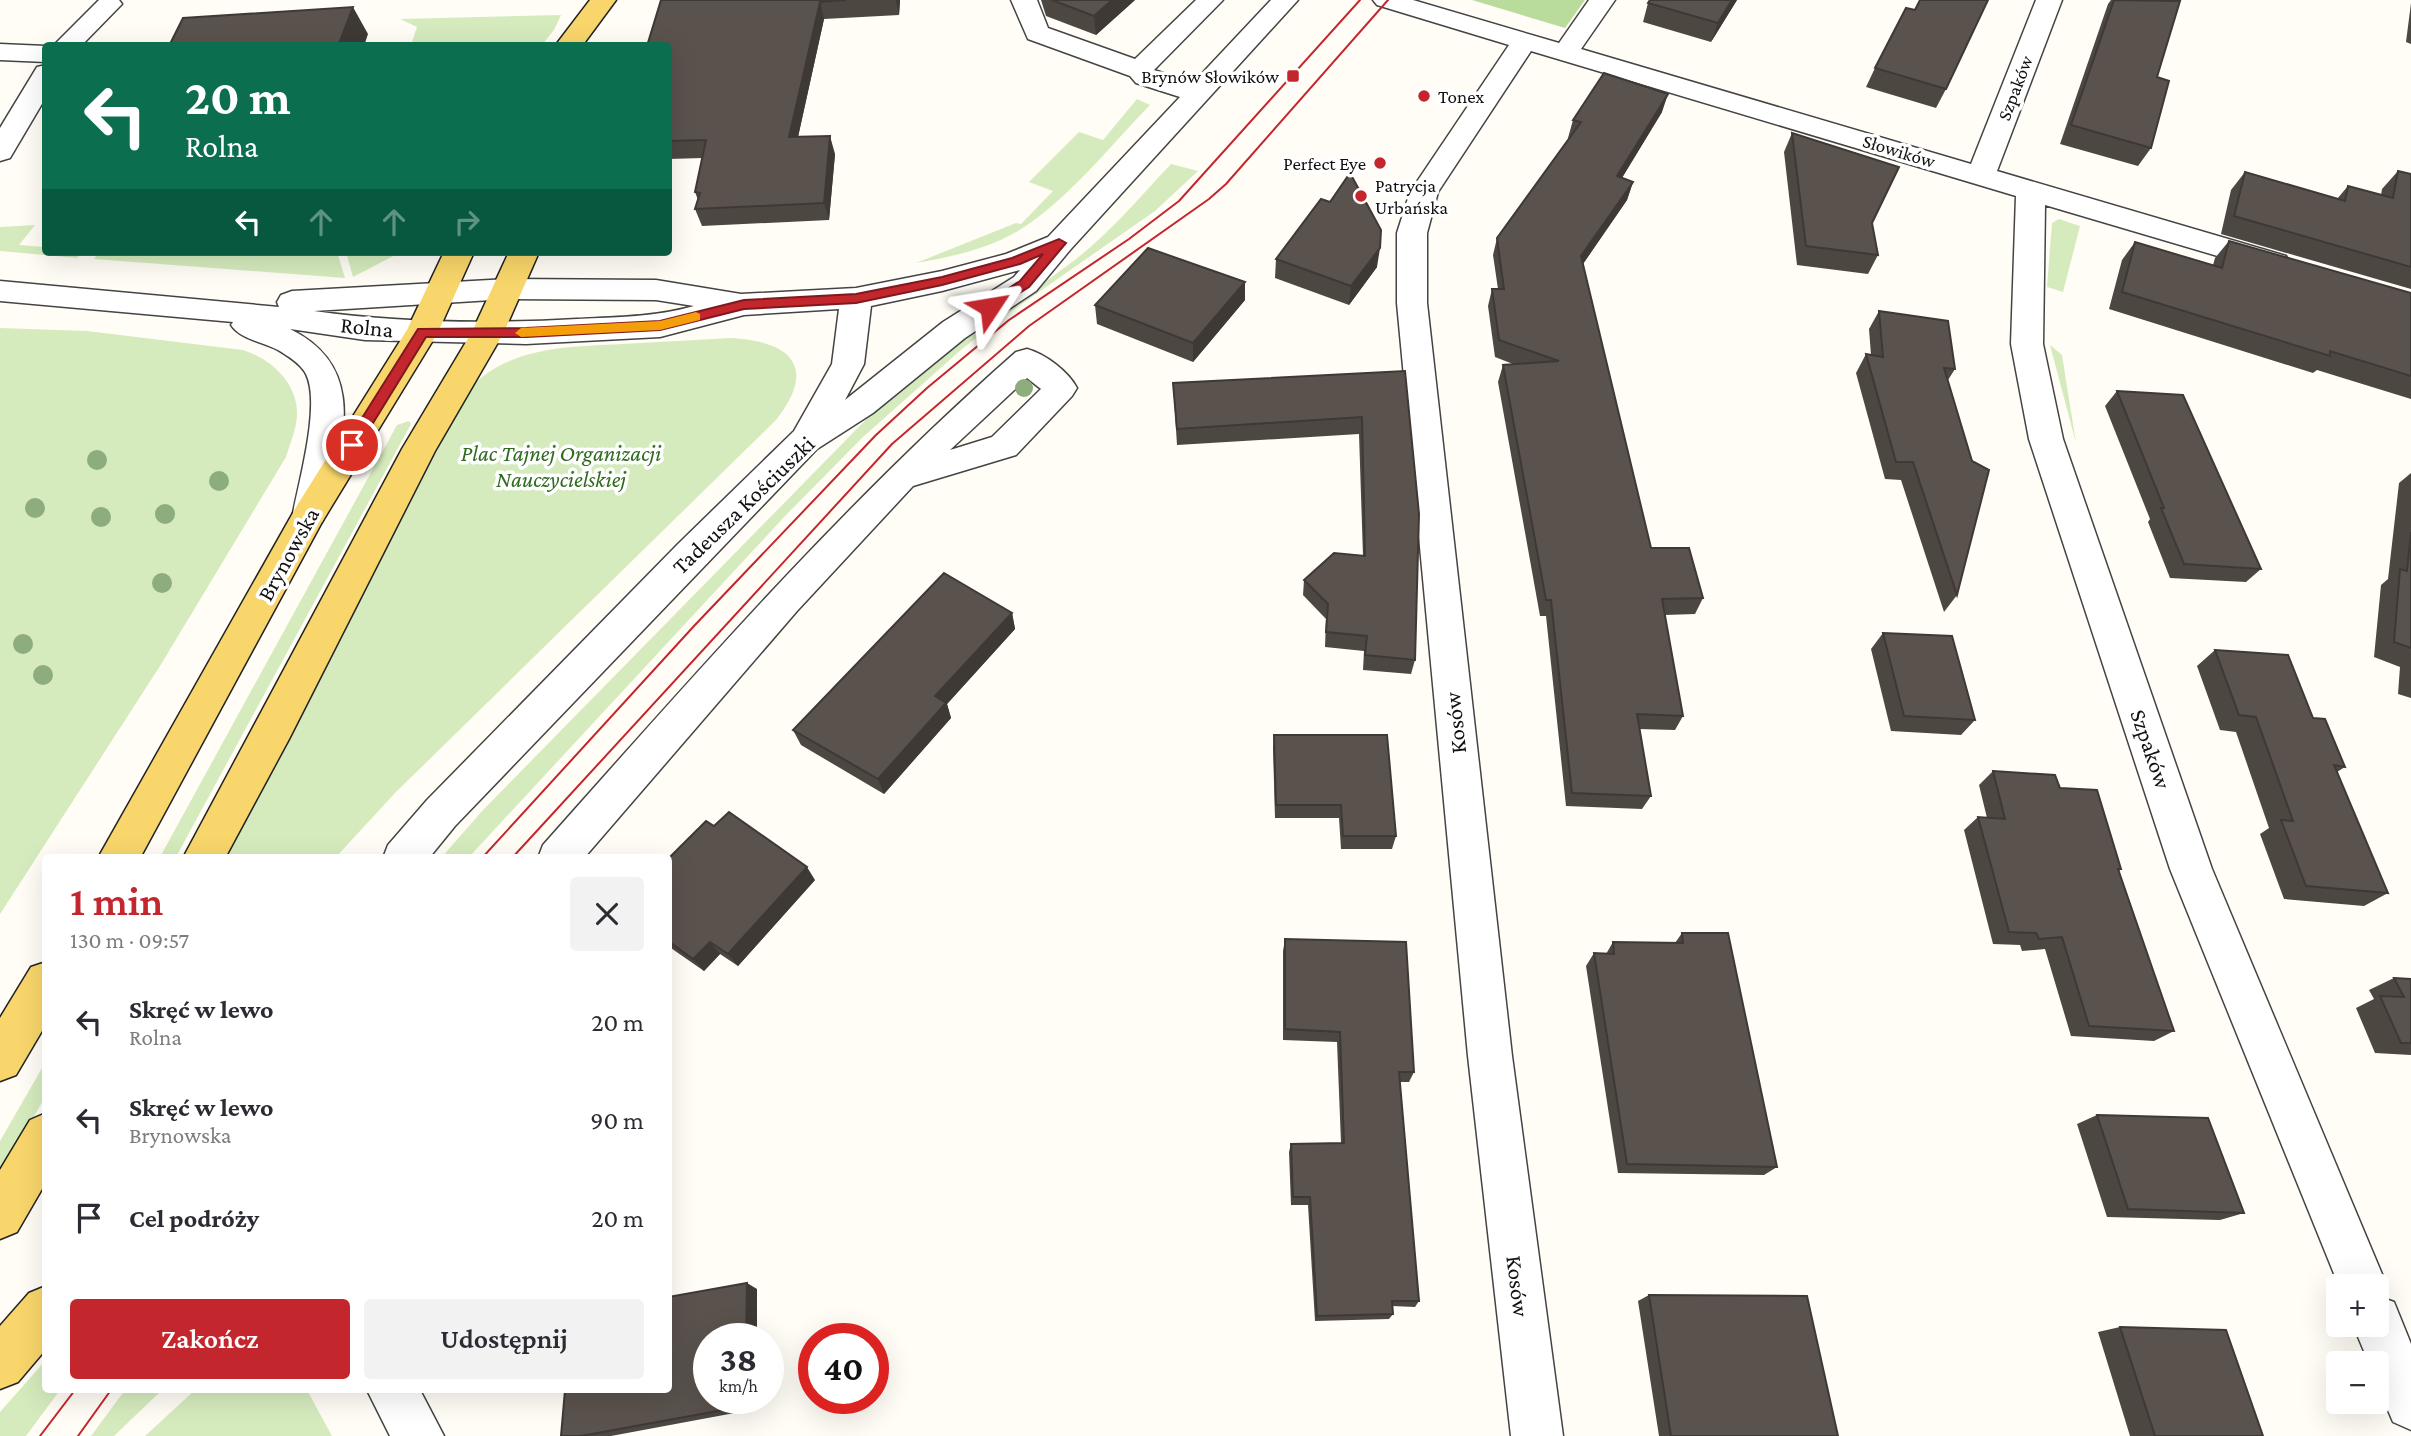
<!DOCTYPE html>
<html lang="pl">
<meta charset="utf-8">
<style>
body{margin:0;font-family:"Crimson Pro",serif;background:#f2f2f3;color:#2b2b33;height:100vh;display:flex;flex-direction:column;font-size:26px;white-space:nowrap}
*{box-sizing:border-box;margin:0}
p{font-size:23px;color:#7c7c81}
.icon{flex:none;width:38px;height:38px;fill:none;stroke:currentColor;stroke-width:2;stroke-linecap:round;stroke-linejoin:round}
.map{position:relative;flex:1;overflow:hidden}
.sheet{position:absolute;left:42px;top:854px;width:630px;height:539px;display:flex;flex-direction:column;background:#fff;border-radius:7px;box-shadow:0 7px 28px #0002}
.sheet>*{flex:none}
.top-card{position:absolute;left:42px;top:42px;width:630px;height:214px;border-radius:7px;box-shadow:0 7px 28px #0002;background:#0b6e4f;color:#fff;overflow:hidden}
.tools{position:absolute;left:2326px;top:1274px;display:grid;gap:14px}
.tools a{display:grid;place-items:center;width:63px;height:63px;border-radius:7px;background:#fff;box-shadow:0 7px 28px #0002;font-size:35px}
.speed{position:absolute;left:693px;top:1323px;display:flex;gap:14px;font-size:35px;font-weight:700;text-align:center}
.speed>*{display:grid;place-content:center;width:91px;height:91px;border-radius:50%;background:#fff;box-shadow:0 7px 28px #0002;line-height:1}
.speed small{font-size:18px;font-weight:400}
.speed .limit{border:10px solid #d22;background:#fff;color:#111}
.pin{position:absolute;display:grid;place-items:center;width:60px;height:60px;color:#fff;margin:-30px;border:4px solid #fff;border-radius:50%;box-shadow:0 2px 7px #0007}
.me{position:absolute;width:77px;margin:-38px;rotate:57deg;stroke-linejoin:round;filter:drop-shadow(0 0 5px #0008)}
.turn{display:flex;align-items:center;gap:24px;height:147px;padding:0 28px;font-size:32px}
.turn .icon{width:91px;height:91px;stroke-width:2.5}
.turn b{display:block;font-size:49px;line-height:60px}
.lanes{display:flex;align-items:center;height:66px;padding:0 28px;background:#0003;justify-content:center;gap:35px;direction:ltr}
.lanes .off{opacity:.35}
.round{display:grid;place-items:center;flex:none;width:74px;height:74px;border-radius:7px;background:#f2f2f3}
.overview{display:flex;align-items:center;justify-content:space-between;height:119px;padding:0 28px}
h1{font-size:42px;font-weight:600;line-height:52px;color:#c4262e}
.button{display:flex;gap:14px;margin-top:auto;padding:14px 28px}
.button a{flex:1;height:80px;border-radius:7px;background:#c4262e;color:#fff;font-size:28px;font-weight:600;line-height:80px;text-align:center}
.button a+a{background:#f2f2f3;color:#2b2b33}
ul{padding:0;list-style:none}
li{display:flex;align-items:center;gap:21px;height:98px;padding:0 28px}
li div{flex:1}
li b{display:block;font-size:26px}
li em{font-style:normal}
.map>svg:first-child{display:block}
.green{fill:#d5ebbd}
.forest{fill:#b9dc9c}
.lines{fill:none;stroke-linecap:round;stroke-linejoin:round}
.minor-casing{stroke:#444;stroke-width:3}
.major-casing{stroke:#222;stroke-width:3}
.minor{fill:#fff;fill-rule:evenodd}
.major{fill:#f9d66b;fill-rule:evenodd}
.tram{stroke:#c4262e;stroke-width:2}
.tree{fill:#8dad7f}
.wall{fill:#4d4742}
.shaded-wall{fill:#3f3936}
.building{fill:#5a524d;stroke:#3f3936;stroke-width:2}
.route{fill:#c4262e;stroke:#7f191e;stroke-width:2}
.slow{fill:#f59e0b}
.poi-dot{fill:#c4262e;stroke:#fff;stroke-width:2.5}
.labels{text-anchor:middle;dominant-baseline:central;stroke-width:7;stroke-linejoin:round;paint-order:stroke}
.far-poi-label{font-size:19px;fill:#111;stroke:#fff;text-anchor:end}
.far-street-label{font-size:19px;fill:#111;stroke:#fff}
.street-label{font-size:23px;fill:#111;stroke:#fff}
.park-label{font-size:23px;font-style:italic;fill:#2f6b1f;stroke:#fff}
</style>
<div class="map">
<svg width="2411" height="1436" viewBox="0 0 2411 1436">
<rect width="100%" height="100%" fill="#fffdf5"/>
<path class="green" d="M561 15 554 30 541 46 411 45 417 27 400 19Z
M1137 99 1150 105C1109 147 1068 200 1018 231 987 249 952 257 916 263L1016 223 1021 224 1053 191 1029 182 1079 132 1103 140Z
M1171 164 1198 171 1155 211 1003 317 962 349 863 437 787 514 469 857 441 858 483 810 895 390C948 344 1008 310 1064 268 1105 239 1137 200 1171 164Z
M2059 219 2080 226 2063 292 2047 287 2052 223Z
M35 225 19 245 45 247 46 252H82L77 258 0 251V227Z
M99 252H337L345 278 94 259Z
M346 252H401L353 277Z
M0 328 87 331 243 350C274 360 303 388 296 424 294 435 289 446 286 457L160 666 0 914Z
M731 338C791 341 818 367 776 420L395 793 336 857 224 858 470 388C511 346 568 347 622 344 658 342 695 340 731 338Z
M2050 345 2062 355 2076 443Z
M409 421 411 424 176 857H160L397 425Z
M45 1063V1097L0 1176V1141Z
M45 1361 46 1390H60L26 1436H0V1412Z
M125 1390H162L114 1436H91Z
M195 1390H307L332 1436H145Z"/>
<path class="forest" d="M1472 0H1585L1565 28Z"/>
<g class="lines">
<g class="minor-casing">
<path id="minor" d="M99 0H119L122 4 81 46H53Z
M1011 0H1037L1048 28 1135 59 1196 0H1223L1154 70 1193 83 1271 0H1298L1070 250 1036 291 965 338 873 413 817 449 455 826 429 858H383L388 845 427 800 678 544 794 431 832 364 839 309 744 315 660 337 526 344 365 340 290 329C370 368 341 443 327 513L322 522 310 526 298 522 293 513C299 481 321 404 306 374 301 364 288 356 278 350 263 342 240 339 231 325L233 322 0 301V281L279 307 277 302 281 295 292 291 508 279 656 280 741 294 856 288 942 271 1006 254 1048 237 1180 97 1136 83 1130 76 1028 39ZM1020 270 1014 277 943 322 845 400 864 364 871 306 942 291ZM508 299 656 300 694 306C655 317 617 317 577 319 489 324 400 323 314 311Z
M1373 0H1413L1559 43 1589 0H1615L1581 49 1971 164 2036 0H2062L1997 171 2286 256 2290 263 2286 270 2275 273 2045 205 2043 344 2063 439 2212 869 2387 1286 2383 1298 2394 1302 2411 1344V1430L2393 1422 2376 1382V1363H2369L2353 1325H2376V1286H2339L2170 869 2029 439 2011 344 2016 196 1531 51 1438 192 1427 233V303L1512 1056 1563 1436H1511L1468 1056 1397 303V233L1410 192 1509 45 1377 5Z
M0 44 46 46V62L0 60Z
M46 65V97L10 158 0 161V128L37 67Z
M1027 349C1045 354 1068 371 1077 388L1072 396 1016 455 913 486 797 611 584 858H538L543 845C695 674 844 503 1016 352ZM1027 378 1041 389 992 437 950 450Z
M367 1390H420L444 1436H390Z"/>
</g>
<g class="major-casing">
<path id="major" d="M590 0H616L582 46H555Z
M444 252H474L438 332 322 522 140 858H98L298 504 407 330Z
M509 252H539L504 332 435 451 289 739 225 858H183L402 449 472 332Z
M46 962V1024L16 1075 0 1081V1018L31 967Z
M46 1113V1182L17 1232 0 1239V1170L30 1120Z
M46 1286V1349L18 1382 0 1389V1326L29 1293Z"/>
</g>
<use href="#minor" class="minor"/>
<use href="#major" class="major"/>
<path class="tram" d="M482 858 694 626 876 435 927 388 1009 320 1129 239 1179 201 1360 0
M512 858 892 444 1029 326 1209 199 1226 184 1388 0
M40 1436 75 1390
M78 1436 111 1390"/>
</g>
<g class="tree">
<circle cx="1024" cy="388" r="9"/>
<circle cx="97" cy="460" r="10"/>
<circle cx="219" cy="481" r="10"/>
<circle cx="35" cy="508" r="10"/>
<circle cx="165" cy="514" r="10"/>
<circle cx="101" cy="517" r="10"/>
<circle cx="162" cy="583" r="10"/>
<circle cx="23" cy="644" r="10"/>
<circle cx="43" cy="675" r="10"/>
</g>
<path class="wall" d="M661 0H900L899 15 824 19 798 137 835 154 829 220 702 226 695 209 698 200 695 192 703 158 668 159V46Z
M1041 0H1135L1096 35 1046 16Z
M1650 0H1737L1711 42 1643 22 1648 3Z
M2111 0H2177L2157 77 2151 148 2138 166 2060 144 2108 4Z
M2411 3V44L2406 42Z
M1875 68 1946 89 1936 108 1866 87Z
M1662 112 1622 178 1633 182 1627 200 1583 264 1651 548 1703 598 1695 614 1665 615 1683 716 1675 730 1639 729 1651 796 1642 809 1566 806 1546 616H1540L1498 382 1503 365 1513 364 1495 357 1488 306 1492 289H1498L1493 255 1497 238 1570 138H1568L1573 120Z
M1792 133 1872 223 1878 255 1868 274 1797 265 1784 152Z
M2398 171 2411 174V289L2221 234 2231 190 2245 172 2337 199 2348 186 2381 195 2382 189Z
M2229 241 2411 293V399L2317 370 2313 373 2109 309 2122 260 2135 242 2213 265 2215 258Z
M1276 259 1377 267 1349 305 1275 278Z
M1245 300 1193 362 1097 324 1095 305Z
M1879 311 1955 369 1948 380 1957 595 1944 612 1901 480 1885 479 1856 373 1866 354 1871 355 1869 329Z
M1405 371 1415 660 1411 674 1363 670 1364 651 1325 647 1326 619 1303 595 1304 580 1363 556 1359 434 1177 445 1173 383Z
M2117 391 2261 569 2246 582 2170 578 2148 522 2150 519 2105 406Z
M2411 473V698L2398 694 2400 667 2374 657 2381 585 2388 579 2399 483Z
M1012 613 1015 629 947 704 951 718 884 794 801 745 793 730Z
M1883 633 1975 720 1961 735 1891 731 1871 649Z
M2215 650 2313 718 2345 767 2337 772 2388 893 2364 906 2284 899 2260 834 2269 828 2236 732 2220 730 2197 666Z
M1274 735 1396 836 1392 849H1341L1339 818H1275L1273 748Z
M1993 771 2060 788 2121 869 2119 871 2174 1031 2154 1041 2071 1036 2045 949 2022 951 2020 945 1993 944 1964 830 1978 817 1987 818 1979 785Z
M668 859 815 880 738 966 720 954 704 971 668 946Z
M1682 933 1777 1167 1764 1175 1618 1173 1586 966 1594 953 1606 954 1613 942 1675 943Z
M1285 939 1414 1072 1409 1082H1400L1419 1301 1415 1307 1392 1306 1393 1314 1389 1319 1315 1321 1308 1205H1291L1289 1152 1291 1144 1341 1143 1337 1042 1283 1040V951Z
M2394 978 2411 979V1055L2375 1053 2356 1008 2374 999 2369 990Z
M2097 1115 2244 1213 2220 1220 2107 1217 2077 1124Z
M757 1289V1339H709L756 1398V1409L611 1436H561Z
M1649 1295 1838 1436H1659L1638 1301Z
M2120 1327 2263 1436H2130L2098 1332Z"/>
<path class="shaded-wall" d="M896 0H900L899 15Z
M1112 0H1135L1096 35 1094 16Z
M1732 0H1737L1711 42 1718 23Z
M820 2 824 19 794 155 789 137Z
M353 7 368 34 364 46H338Z
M1668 94 1662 112 1612 194 1617 176Z
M830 136 835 154 829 220 824 203Z
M1633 182 1627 200 1576 274 1581 256Z
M1380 248 1377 267 1349 305 1351 286Z
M1245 282V300L1193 362V343Z
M1012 613 1015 629 947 704 951 718 884 794 878 779 935 696Z
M807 867 815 880 738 966 728 954Z
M710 942 720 954 704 971 693 959Z
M747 1283 757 1289V1339H746Z
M745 1398H756V1409L745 1406Z"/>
<path class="building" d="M661 0H846L820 2 789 137 830 136 824 203 695 209 700 193 695 192 706 140 668 141V46H647Z
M1052 0H1112L1094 16Z
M1650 0H1732L1718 23 1648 3Z
M1920 0H1988L1946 89 1875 68 1906 8 1915 10Z
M2114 0 2180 1 2157 77 2169 81 2151 148 2071 125Z
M353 7 338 46H169L183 18Z
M1604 73 1668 94 1617 176 1633 182 1581 256 1651 548H1689L1703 598 1662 599 1683 716 1637 714 1651 796 1572 793 1551 600H1546L1503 365 1559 361 1499 340 1492 289H1504L1497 238 1581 122 1573 120Z
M1792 133 1899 167 1872 223 1878 255 1806 246Z
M2398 171 2411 174V267L2234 216 2245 172 2345 201 2348 186 2393 198Z
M1350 173 1381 230 1380 248 1351 286 1276 259 1321 199 1330 202Z
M2229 241 2411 293V376L2330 351V356L2122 292 2135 242 2222 268Z
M1148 248 1245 282 1193 343 1095 305Z
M1879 311 1948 321 1955 369 1944 368 1972 461 1989 470 1957 595 1913 462H1896L1866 354 1883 357Z
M1405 371 1419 514 1415 660 1365 655 1367 636 1326 632 1328 604 1304 580 1334 553 1365 556 1362 417 1177 429 1173 383Z
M2117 391 2183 395 2261 569 2184 564 2161 508H2164Z
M2411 532V648L2394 642 2400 569 2407 571Z
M944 573 1012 613 935 696 946 703 878 779 793 730Z
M1883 633 1952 636 1975 720 1904 716Z
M2215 650 2288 655 2313 718 2325 719 2345 767 2334 765 2388 893 2306 886 2281 820 2293 821 2256 717 2239 715Z
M1274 735H1387L1396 836H1343L1341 805H1276Z
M1993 771 2055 775 2060 788 2097 790 2121 869H2118L2174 1031 2089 1026 2062 937 2039 939 2036 933 2009 932 1978 817 2005 819Z
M729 812 807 867 728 954 710 942 693 959 668 941V859L706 821 714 826Z
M1682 933H1728L1777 1167 1627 1164 1594 953 1614 954 1613 942 1683 943Z
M1285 939 1406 942 1414 1072H1399L1419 1301H1392L1393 1314 1317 1316 1310 1197H1293L1291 1144 1344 1143 1340 1032 1285 1029Z
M2394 978 2411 979V1043H2401L2380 996 2404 997Z
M2097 1115 2208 1118 2244 1213 2128 1209Z
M747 1283 746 1339H709V1398H745V1406L581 1436H561L565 1390H668V1297Z
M1649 1295 1807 1296 1838 1436H1671Z
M2120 1327 2226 1330 2263 1436H2155Z"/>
<path class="route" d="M1059 239 1066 243 1029 287 990 311 985 310V304L1020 281 1043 254 1020 264 942 285 856 303 744 309 660 330 526 337H426L357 449H347L345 445 418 329 526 328 660 321 744 300 856 294 942 277 1012 258Z"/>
<path class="slow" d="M696 312 700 314V320L660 330 521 337 515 333 521 328 660 321Z"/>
<g class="poi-dot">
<rect x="1286" y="69" width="14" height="14" rx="3.5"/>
<circle cx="1424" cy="96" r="7"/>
<circle cx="1380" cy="163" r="7"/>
<circle cx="1361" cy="196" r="7"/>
</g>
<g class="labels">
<g class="far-poi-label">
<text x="1279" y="76">Brynów Słowików</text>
<text x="1438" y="96" text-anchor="start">Tonex</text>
<text x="1366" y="163">Perfect Eye</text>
<text x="1375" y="185" text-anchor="start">Patrycja<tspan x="1375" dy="22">Urbańska</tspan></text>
</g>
<g class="far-street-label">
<text transform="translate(2015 88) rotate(-69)">Szpaków</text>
<text transform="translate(1899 151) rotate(17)">Słowików</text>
</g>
<g class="street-label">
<text transform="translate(367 327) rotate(6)">Rolna</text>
<text transform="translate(743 505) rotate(-44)">Tadeusza Kościuszki</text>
<text transform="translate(288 554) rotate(-61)">Brynowska</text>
<text transform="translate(1455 723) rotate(-96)">Kosów</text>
<text transform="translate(2151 749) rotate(71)">Szpaków</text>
<text transform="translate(1518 1286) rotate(83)">Kosów</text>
</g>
<g class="park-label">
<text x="561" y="453">Plac Tajnej Organizacji<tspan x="561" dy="26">Nauczycielskiej</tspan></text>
</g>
</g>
</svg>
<div class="tools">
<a>+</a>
<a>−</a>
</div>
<div class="speed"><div>38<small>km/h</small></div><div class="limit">40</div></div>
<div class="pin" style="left:352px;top:445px;background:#d93025"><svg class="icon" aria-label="arrive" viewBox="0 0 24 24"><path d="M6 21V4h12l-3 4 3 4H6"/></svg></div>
<svg class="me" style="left:990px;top:307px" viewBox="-20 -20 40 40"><path d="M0-17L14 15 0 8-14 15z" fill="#c4262e" stroke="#fff" stroke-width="4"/></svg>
<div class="top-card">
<div class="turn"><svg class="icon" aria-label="left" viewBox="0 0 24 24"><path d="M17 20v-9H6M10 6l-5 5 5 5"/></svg><div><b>20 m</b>Rolna</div></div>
<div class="lanes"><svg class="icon" aria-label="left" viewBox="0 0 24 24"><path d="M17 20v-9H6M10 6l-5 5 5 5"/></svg><svg class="icon off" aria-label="ahead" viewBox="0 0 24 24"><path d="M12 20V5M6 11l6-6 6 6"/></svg><svg class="icon off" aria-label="ahead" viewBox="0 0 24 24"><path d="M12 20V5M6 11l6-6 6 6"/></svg><svg class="icon off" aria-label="right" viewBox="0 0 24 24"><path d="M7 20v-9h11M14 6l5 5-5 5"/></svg></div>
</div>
<section class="sheet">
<div class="overview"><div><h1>1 min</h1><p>130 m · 09:57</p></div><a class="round"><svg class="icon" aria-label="close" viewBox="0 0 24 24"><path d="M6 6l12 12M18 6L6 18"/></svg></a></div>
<ul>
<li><svg class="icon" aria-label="left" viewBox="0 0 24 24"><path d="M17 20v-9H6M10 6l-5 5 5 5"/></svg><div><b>Skręć w lewo</b><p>Rolna</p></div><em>20 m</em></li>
<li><svg class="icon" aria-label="left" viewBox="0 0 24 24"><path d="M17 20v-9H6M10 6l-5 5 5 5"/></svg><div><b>Skręć w lewo</b><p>Brynowska</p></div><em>90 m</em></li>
<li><svg class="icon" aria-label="arrive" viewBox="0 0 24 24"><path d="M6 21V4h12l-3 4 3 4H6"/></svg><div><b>Cel podróży</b></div><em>20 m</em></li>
</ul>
<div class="button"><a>Zakończ</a><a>Udostępnij</a></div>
</section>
</div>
